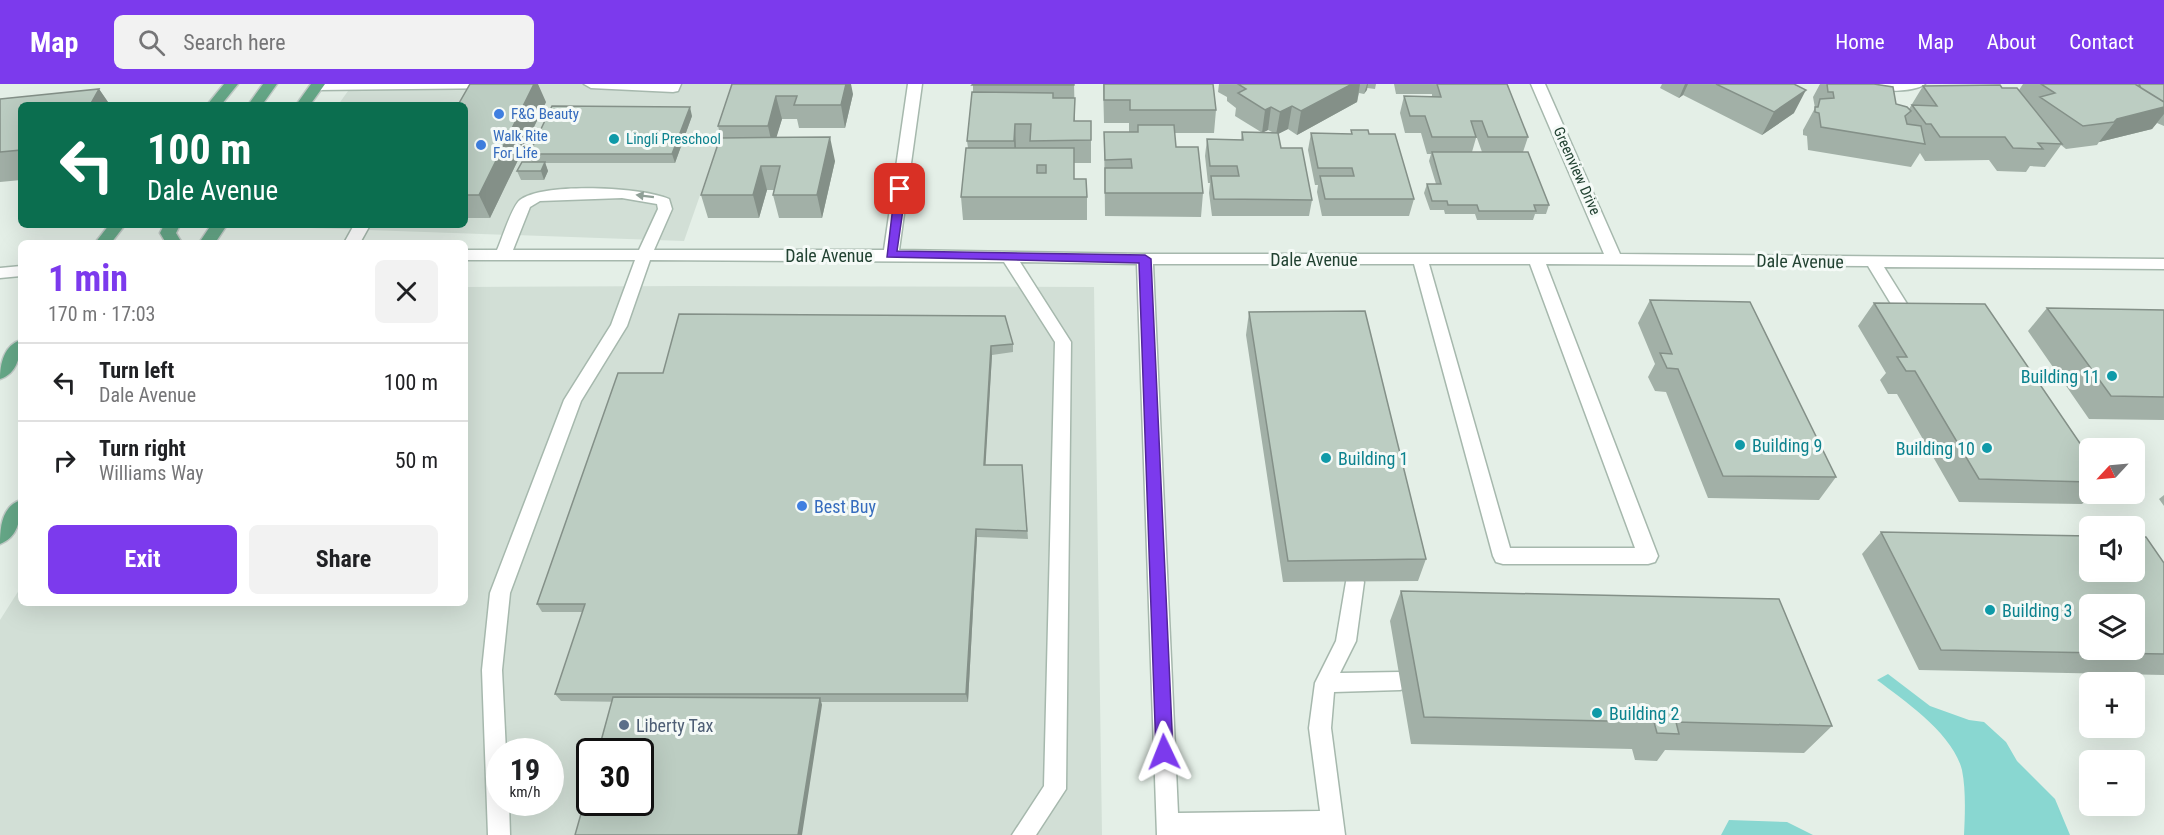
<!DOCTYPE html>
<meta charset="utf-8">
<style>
body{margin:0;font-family:"Roboto Condensed",sans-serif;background:#f2f2f2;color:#202124;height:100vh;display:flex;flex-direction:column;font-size:22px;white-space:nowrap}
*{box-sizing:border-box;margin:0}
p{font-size:20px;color:#757577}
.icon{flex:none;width:33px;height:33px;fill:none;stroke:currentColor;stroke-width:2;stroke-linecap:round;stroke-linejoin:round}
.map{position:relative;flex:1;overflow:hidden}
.sheet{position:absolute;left:18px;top:156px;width:450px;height:366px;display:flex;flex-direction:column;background:#fff;border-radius:9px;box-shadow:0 6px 24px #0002}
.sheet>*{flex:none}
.banner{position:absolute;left:18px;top:18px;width:450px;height:126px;border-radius:9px;box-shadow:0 6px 24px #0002;background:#0b6e4f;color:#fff;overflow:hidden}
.needle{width:39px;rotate:244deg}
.buttons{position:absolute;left:2079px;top:354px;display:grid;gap:12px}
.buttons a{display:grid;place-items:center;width:66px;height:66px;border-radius:9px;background:#fff;box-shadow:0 6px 24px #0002;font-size:30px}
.speed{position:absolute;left:486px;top:654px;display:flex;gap:12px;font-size:30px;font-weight:700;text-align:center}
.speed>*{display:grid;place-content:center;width:78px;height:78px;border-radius:50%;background:#fff;box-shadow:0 6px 24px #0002;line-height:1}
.speed small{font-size:15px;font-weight:400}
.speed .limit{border:3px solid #111;border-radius:9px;background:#fff;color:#111}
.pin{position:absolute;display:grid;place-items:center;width:51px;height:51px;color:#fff;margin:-26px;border-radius:12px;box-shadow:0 3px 9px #0006}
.me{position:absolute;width:66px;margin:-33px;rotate:358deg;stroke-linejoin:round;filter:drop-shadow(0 0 4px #0008)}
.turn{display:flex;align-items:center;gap:21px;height:126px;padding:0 30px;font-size:27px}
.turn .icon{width:78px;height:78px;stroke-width:2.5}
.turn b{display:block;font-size:42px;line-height:51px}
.round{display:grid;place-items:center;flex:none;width:63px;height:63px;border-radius:9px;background:#f2f2f2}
.head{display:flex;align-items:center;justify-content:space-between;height:102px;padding:0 30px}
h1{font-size:36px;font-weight:700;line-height:45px;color:#7c3aed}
.action{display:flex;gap:12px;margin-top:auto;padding:12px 30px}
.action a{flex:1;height:69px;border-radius:9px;background:#7c3aed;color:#fff;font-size:24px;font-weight:700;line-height:69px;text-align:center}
.action a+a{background:#f2f2f2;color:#202124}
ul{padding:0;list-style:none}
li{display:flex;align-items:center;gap:18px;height:78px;padding:0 30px;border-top:2px solid #e0e0e0}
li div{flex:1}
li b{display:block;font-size:22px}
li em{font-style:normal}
header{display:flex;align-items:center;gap:36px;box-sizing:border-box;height:84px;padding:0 30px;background:#7c3aed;color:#fff}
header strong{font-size:28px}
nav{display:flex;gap:33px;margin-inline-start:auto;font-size:21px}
.search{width:420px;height:54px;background:#f2f2f2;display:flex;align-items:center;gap:15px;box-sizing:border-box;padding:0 21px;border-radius:9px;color:#757577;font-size:22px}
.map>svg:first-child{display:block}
.built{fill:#d2dfd6;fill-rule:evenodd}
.water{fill:#89d7d1}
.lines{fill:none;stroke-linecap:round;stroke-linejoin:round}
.minor-casing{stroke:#a6b8ad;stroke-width:3}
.major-casing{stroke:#c1cac6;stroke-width:3}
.minor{fill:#fff;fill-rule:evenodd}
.major{fill:#65a787;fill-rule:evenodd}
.wall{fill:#a2b0a7;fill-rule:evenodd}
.shaded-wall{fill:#849088}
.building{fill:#bccdc2;stroke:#849088;stroke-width:1.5;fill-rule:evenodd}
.oneway{fill:#90a098}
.route{fill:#7c3aed;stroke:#51269a;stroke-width:1.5}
.shop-dot{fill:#3f7fe0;stroke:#f5faf7;stroke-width:2}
.culture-dot{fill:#0f9aa8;stroke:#f5faf7;stroke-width:2}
.service-dot{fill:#5c6f8a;stroke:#f5faf7;stroke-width:2}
.labels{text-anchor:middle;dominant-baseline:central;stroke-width:6;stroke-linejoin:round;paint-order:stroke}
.far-shop-label{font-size:15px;fill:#366cbe;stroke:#f5faf7;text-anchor:start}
.far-culture-label{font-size:15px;fill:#0d838f;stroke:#f5faf7;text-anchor:start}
.far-street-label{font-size:15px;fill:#224232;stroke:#f5faf7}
.street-label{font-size:18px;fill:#224232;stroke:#f5faf7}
.culture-label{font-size:18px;fill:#0d838f;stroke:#f5faf7;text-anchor:start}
.shop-label{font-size:18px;fill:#366cbe;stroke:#f5faf7;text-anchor:start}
.service-label{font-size:18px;fill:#4e5e75;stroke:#f5faf7;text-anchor:start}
</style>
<header>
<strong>Map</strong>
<div class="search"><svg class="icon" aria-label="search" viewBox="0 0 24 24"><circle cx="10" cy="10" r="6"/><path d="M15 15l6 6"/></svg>Search here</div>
<nav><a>Home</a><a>Map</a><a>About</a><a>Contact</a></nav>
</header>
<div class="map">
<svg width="2164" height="751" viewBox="0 0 2164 751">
<rect width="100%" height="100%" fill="#e4efe7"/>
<path class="built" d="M353 0H739L684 157 254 142 465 141V21H338Z
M689 202 1094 203 1102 751H0V536L21 503V519H465V203ZM500 668H550V718H500ZM590 668H640V718H590Z"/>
<path class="water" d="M1888 590 1930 622 1969 636 1984 638 2006 658 2017 677 2055 715 2070 751H1964C1965 730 1966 706 1962 686 1953 650 1905 617 1877 596Z
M1729 736 1787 738 1813 751H1721Z"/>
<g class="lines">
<g class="minor-casing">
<path id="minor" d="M312 0H512L505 4 317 6 312 5Z
M584 0H681L678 7 673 8 591 4Z
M908 0H922L899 166 1145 170H1604L1531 0H1545L1620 170 2164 175V185L1884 183 1919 239 1911 245 1905 243 1868 182 1546 180 1658 472 1655 478 1648 480H1503L1496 478 1493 472 1414 180H1153L1178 729 1320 727 1309 644 1315 599 1336 557 1347 492 1354 490 1361 492 1364 498 1356 557 1340 589 1400 588 1407 590 1410 597 1407 604 1400 606 1334 608 1331 644 1345 751H1157L1137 180 1020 178 1071 258 1066 705 1036 751H1012L1044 702 1055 258 1004 178 650 176 627 242 581 317 510 509 502 586 506 668H500V718H509L510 751H488L482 586 490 509 564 316 611 241 635 176H465V166H497C502 155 512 122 520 116 543 98 642 103 669 115L672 125 654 166H884ZM622 114 657 120 658 125 639 166H513L530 123 540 117ZM1429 180H1530L1635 464H1510Z
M1858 0H1925C1915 9 1868 9 1858 0Z
M354 141H370L360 159H344Z
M21 182V192L0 194V184Z"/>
</g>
<g class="major-casing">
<path id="major" d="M224 0H238L221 21H207Z
M263 0H277L262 21H248Z
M311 0H325L310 21H296Z
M109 141H125L111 159H95Z
M164 141H180L176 149 182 159H166L160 149Z
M211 141H227L215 159H199Z
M21 256C21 271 17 290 0 295 0 280 4 261 21 256Z
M21 416C21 433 19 453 0 460 0 443 2 422 21 416Z"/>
</g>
<use href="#minor" class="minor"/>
<use href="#major" class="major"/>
</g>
<path class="wall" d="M732 0 853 10 845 44H799L797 35H782L776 53 835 77 822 134H779L773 111 774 106H767L759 134H708L701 111 721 54 718 42Z
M973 0H1074L1075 37H1091V79H1074V95L1087 113V136H963L961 113 968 64 967 57 973 8Z
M1103 0H1213L1216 26 1214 49H1174L1176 63 1203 109 1201 133 1105 132 1104 48H1129V39H1104Z
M1219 0H1376L1375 5 1367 4 1364 10 1359 9 1357 18 1297 51 1288 45 1278 50 1281 64 1312 116 1309 132H1212L1209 109 1210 99H1208L1205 72 1207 55 1241 56 1242 48H1261L1235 32 1236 24 1227 17V13L1218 8ZM1268 46 1272 48H1263Z
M1394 0H1507L1528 53 1523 68 1549 121 1546 130H1535L1533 136H1477L1475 130H1445L1444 126H1430L1424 109 1427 100H1436L1429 77 1431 70H1427L1421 49H1405L1400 29 1404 12 1432 13V10H1396ZM1476 54H1477L1482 68H1472Z
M1662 0H1794V29L1762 51 1683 11 1679 14 1660 4Z
M1820 0H1874L1896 20 1909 25 1923 2 2002 4 2019 6 2023 0H2164V42L2157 39 2152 45 2099 58 2097 61 2066 65 2061 61 2045 83 2030 82 2026 88 1997 87 1989 76 1925 77 1920 69 1911 83 1808 66 1807 52 1803 51V46L1815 24 1813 13Z
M99 5 110 21H21V96L0 98V15Z
M546 18 490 134H465V21Z
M692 32 675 79H545L548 87 544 96H521L517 87 532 78 529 70Z
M1351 46 1369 50 1414 115 1409 132H1322L1317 108 1318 101H1315L1308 66 1311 49 1351 50Z
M1650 216 1836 393 1819 416 1708 414 1666 308 1655 307 1648 293 1655 280 1638 239Z
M1874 219 2090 374V410H2093L2082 420 1959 418 1897 310H1888L1880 296 1886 289 1858 242Z
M2047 224 2164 226V336L2089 335 2028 247Z
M1249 228 1426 475 1418 497 1283 498 1246 251Z
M1013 260V268L992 271 985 381H1022L1028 455 977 453 968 618H821L822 621 561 617 555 610 583 528H542L537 520 663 289Z
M2164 411V422L2159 415Z
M1881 448 2164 479V591L1919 586 1862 470Z
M1401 507 1832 642 1804 669 1665 666 1657 677 1635 676 1632 665 1411 660 1390 537Z"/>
<path class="shaded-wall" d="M534 0H538L546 18 490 134 479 111Z
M846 0H851L853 10 845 44 841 21Z
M1352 0H1360L1357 18 1297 51 1301 27Z
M1367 0H1368L1367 6 1364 10Z
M1685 0H1688L1683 11 1679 14Z
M99 5 110 21H90Z
M1806 6 1794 29 1762 51 1774 28Z
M776 12 782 35 773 65 768 42Z
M1292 22 1288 45 1276 51 1280 28Z
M690 23 692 32 675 79 672 70Z
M1271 23 1268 46 1262 49 1265 26Z
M2164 23V30L2152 45 2099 58 2117 35Z
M1015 40 1016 63 1015 80 1014 57Z
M830 53 835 77 822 134 817 111Z
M545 78 548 87 544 96 541 87Z
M761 82 767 106 759 134 753 111Z
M991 262 992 271 985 390 984 381Z
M976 445 977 453 968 618 966 610Z
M820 614 822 621 802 751H798Z"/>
<path class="building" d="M470 0H534L479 111H465V21H458Z
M732 0H846L841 21H794L797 12H776L768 42H718Z
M973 0H1074V1H972Z
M1104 0H1213L1216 26H1130V16H1104Z
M1238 0H1352L1301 27 1292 22 1280 28 1271 23 1265 26 1238 9 1246 5Z
M1437 0H1507L1528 53H1488L1482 37H1471L1476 53H1432L1425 32H1410L1404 12 1441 13Z
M1716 0H1794L1806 6 1774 28Z
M1827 0H1874L1893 3 1896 20 1907 23 1911 27 1905 32 1907 40 1921 42 1925 60 1821 43 1819 29 1815 28V23H1818L1820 15 1834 14 1833 8H1828Z
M2041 0H2135L2164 18V23L2117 35 2114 38 2083 42 2040 13 2055 9Z
M2139 0H2164V18L2141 4Z
M2000 1 2002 4H2017L2062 60 2038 59 2043 65 2013 64 2005 53H1940L1931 40H1926L1912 21 1937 22 1923 2Z
M99 5 90 21H21V66L0 68V15Z
M972 8 1053 9V14H1075L1074 37H1091V56L1030 57 1031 40H1015L1014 57H967Z
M552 22 690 23 672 70H529Z
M1138 41H1174L1176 63H1198L1203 109H1105V84H1132L1131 75 1105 76 1104 48H1138Z
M1351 46H1368L1369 50H1395L1414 115H1325L1320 92H1354L1352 84H1318L1311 49 1352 50Z
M1242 48 1278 49 1281 64H1302L1312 116 1214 115 1211 92H1239L1237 82H1210L1207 55 1243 56Z
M830 53 817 111H773L780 82H761L753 111H701L720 54Z
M966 64H1074V95H1086L1087 113H961ZM1037 81H1046V89H1037Z
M1432 68H1528L1549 121H1534L1536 127H1479L1477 121H1448L1447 117H1432L1427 100H1441Z
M522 78H545L541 87H517Z
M1650 216 1750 218 1836 393 1723 392 1678 285 1667 284 1660 269 1672 270Z
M1874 219 1985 220 2090 374V398L1979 395 1915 287H1906L1897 273H1907Z
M2047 224 2164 226V313L2111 312Z
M1365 227 1426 475 1288 477 1249 228Z
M679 230 1005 232 1013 260 991 262 984 381H1022L1027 447 976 445 966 610H555L585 520H537L618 289H663Z
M1881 448 2090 452V488H2134V453H2146L2164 479V570L1941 566ZM2090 520H2134V566H2090Z
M1401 507 1779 515 1832 642 1676 638 1679 650 1657 649 1654 638 1424 633Z
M613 613 820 614 798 751H575L590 698V718H640V668H598Z"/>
<defs><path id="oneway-solid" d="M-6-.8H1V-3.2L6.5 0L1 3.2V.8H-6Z" transform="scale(1.5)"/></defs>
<use class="oneway" href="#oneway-solid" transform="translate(645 112) rotate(-173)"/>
<path class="route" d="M900 102 906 105 897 167 1145 171 1151 175 1173 668 1170 674 1164 676 1159 674 1156 668 1139 179 887 173 895 105Z"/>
<g class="shop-dot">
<circle cx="499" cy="30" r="6"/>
<circle cx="481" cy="61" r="6"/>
<circle cx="802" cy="422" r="6"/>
</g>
<g class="culture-dot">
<circle cx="614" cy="55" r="6"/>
<circle cx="2112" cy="292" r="6"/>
<circle cx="1740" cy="361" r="6"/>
<circle cx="1987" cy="364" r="6"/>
<circle cx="1326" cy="374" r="6"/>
<circle cx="1990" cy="526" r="6"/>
<circle cx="1597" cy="629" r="6"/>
</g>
<circle class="service-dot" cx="624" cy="641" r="6"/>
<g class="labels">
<g class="far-shop-label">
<text x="511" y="30">F&amp;G Beauty</text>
<text x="493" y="52">Walk Rite<tspan x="493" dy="17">For Life</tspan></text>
</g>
<g class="far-culture-label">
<text x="626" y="55">Lingli Preschool</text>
</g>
<g class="far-street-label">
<text transform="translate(1577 87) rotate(66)">Greenview Drive</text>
</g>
<g class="street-label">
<text x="829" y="171">Dale Avenue</text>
<text x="1314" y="175">Dale Avenue</text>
<text transform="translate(1800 177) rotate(1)">Dale Avenue</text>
</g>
<g class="culture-label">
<text x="2100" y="292" text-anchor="end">Building 11</text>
<text x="1752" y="361">Building 9</text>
<text x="1975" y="364" text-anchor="end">Building 10</text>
<text x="1338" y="374">Building 1</text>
<text x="2002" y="526">Building 3</text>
<text x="1609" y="629">Building 2</text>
</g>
<g class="shop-label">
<text x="814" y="422">Best Buy</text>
</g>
<g class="service-label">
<text x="636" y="641">Liberty Tax</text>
</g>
</g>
</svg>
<div class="buttons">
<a><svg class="needle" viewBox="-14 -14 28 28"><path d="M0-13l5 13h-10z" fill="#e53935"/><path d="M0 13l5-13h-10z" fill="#757577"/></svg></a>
<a><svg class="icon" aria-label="sound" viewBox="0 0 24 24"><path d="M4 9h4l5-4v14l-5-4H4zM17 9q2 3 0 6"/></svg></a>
<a><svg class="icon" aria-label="layers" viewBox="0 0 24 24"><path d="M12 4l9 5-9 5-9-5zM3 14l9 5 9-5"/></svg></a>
<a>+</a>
<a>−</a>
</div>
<div class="speed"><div>19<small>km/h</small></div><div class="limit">30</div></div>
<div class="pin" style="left:900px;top:105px;background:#d93025"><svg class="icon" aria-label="arrive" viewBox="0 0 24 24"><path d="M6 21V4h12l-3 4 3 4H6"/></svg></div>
<svg class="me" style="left:1164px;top:668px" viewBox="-20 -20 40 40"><path d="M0-17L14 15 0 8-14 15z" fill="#7c3aed" stroke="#fff" stroke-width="4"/></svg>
<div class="banner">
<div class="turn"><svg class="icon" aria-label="left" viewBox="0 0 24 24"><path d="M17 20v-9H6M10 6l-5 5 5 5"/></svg><div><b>100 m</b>Dale Avenue</div></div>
</div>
<section class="sheet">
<div class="head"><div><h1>1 min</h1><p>170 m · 17:03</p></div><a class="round"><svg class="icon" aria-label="close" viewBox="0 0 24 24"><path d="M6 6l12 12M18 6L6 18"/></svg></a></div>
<ul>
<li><svg class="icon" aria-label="left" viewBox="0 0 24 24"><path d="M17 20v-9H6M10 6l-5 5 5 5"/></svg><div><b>Turn left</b><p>Dale Avenue</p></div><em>100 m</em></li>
<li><svg class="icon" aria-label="right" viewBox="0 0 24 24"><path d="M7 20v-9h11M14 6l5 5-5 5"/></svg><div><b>Turn right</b><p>Williams Way</p></div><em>50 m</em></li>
</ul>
<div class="action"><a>Exit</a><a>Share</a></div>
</section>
</div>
